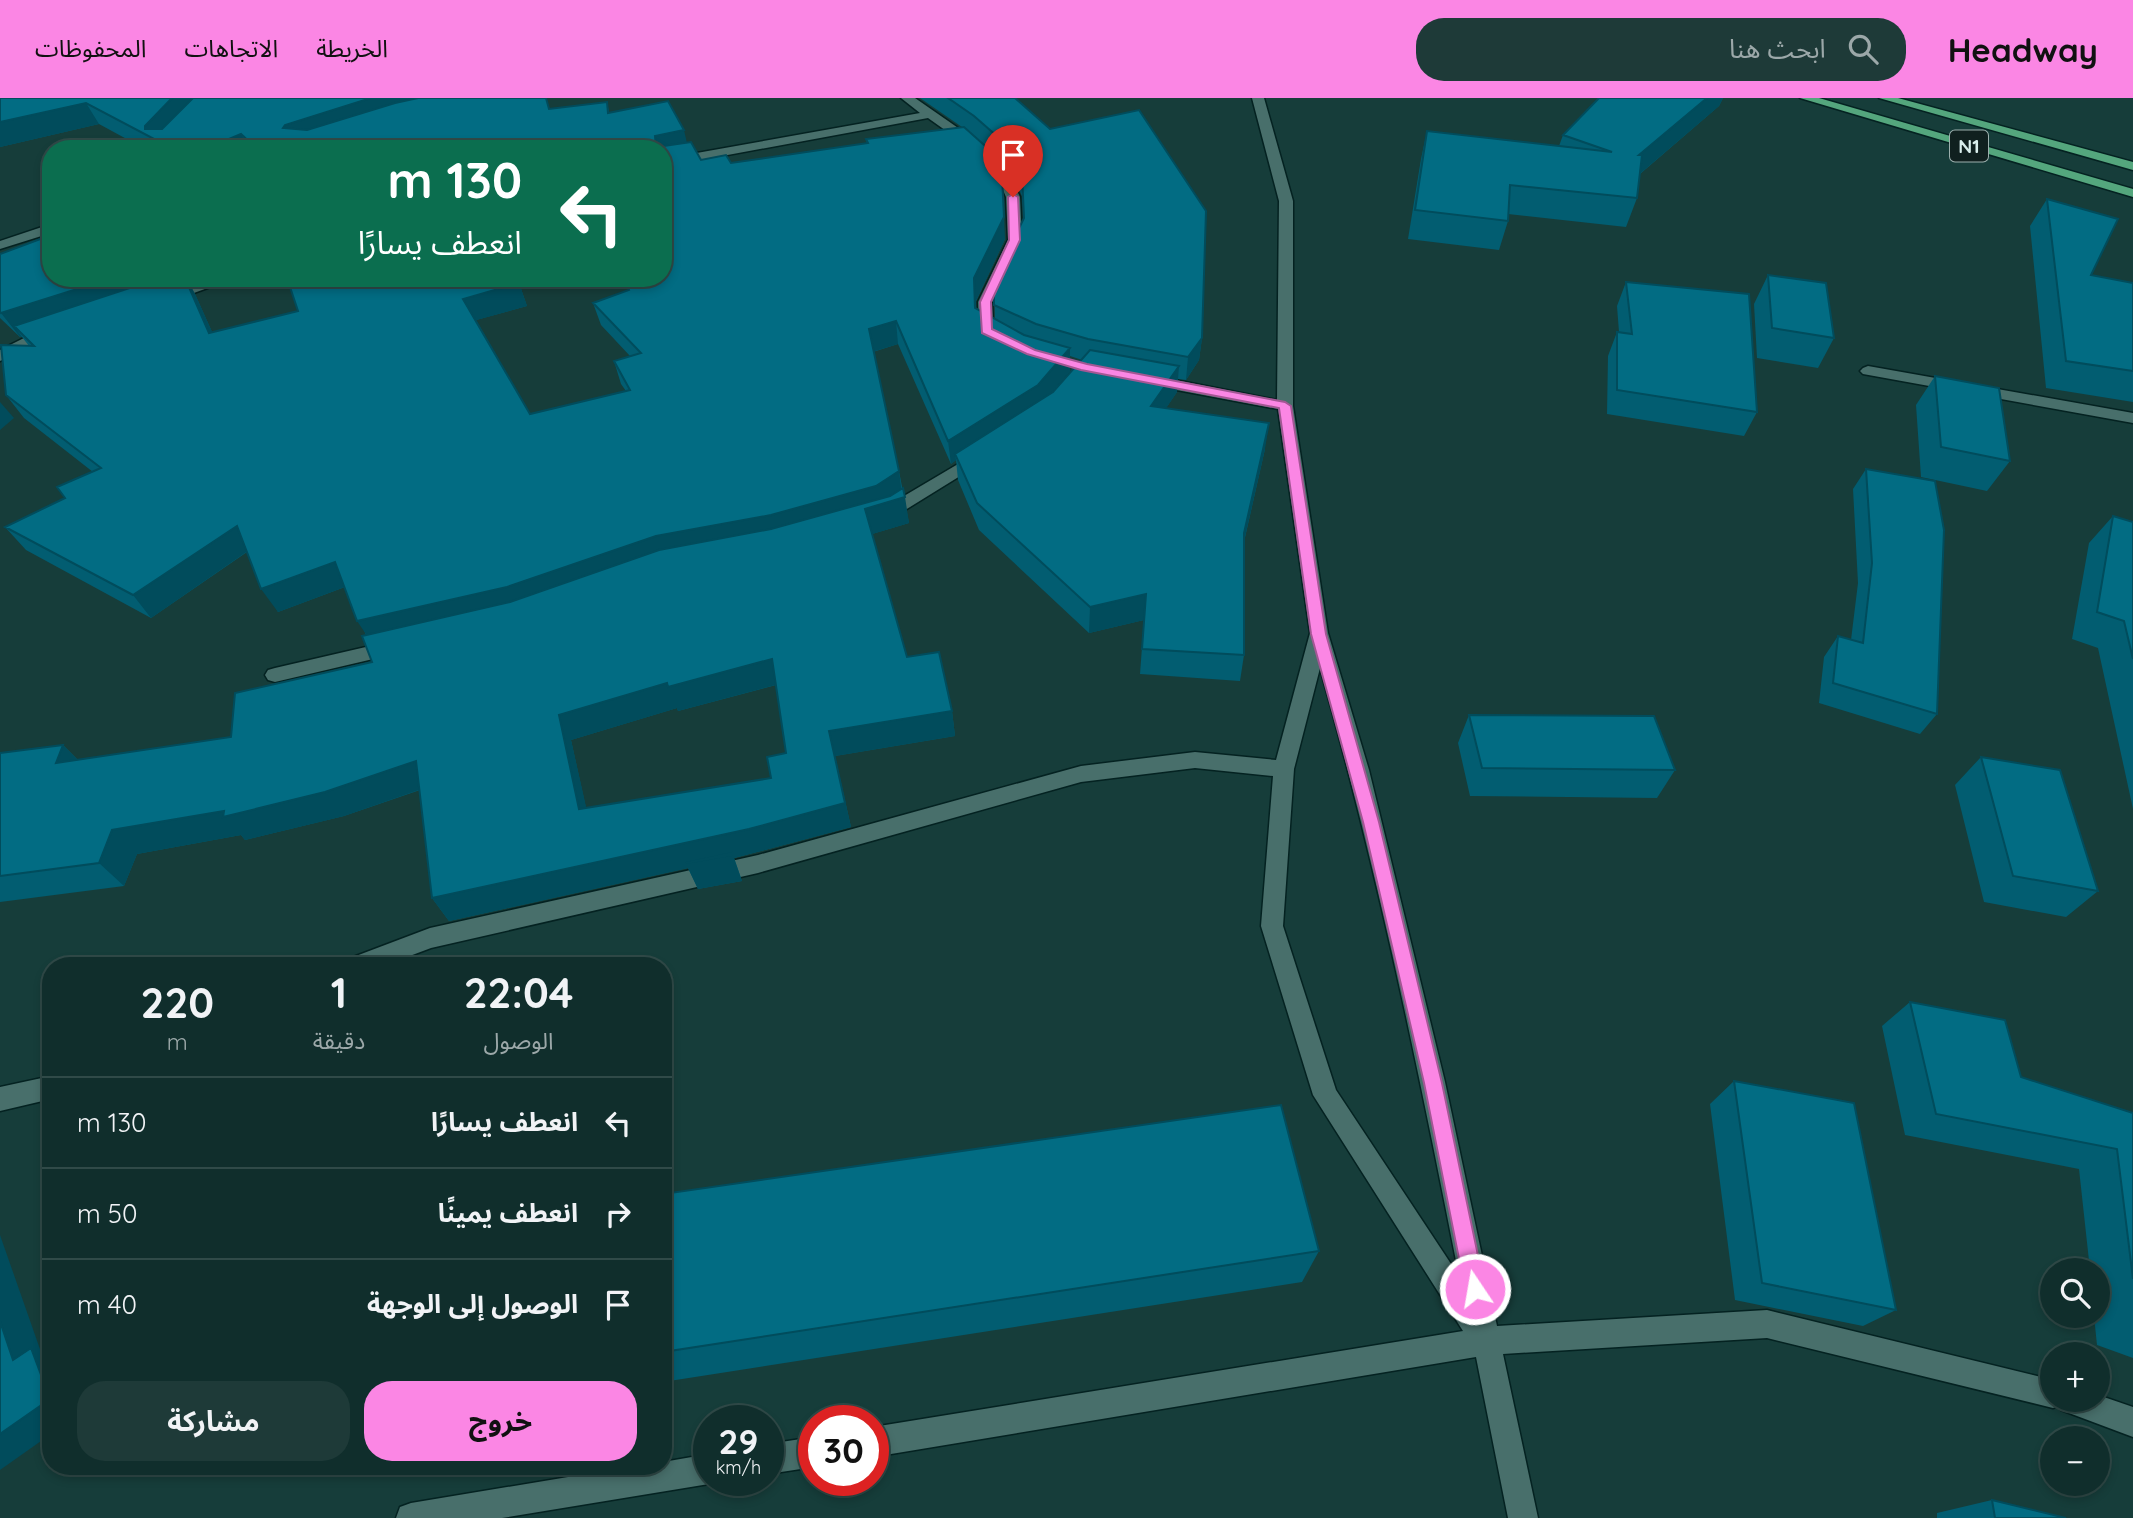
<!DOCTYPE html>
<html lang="ar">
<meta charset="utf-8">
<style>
body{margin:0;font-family:Quicksand,"Noto Sans Arabic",sans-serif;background:#1e3a38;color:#f1f3f6;direction:rtl;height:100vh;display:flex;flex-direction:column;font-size:26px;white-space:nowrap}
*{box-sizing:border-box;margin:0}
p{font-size:23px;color:#9ca8a9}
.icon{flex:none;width:38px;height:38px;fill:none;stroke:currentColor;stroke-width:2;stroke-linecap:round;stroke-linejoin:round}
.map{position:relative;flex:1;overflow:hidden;direction:ltr}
.panel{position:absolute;left:42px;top:859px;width:630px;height:518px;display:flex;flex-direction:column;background:#102e2c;border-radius:28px;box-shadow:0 4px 10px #0003,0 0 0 2px #304a48;direction:rtl}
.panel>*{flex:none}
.top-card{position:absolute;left:42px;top:42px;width:630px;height:147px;border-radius:28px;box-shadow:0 4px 10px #0003,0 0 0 2px #304a48;direction:rtl;background:#0b6e4f;color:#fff;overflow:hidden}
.buttons{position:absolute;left:2040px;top:1160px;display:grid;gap:14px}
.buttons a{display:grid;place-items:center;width:70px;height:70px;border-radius:50%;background:#102e2c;box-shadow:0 4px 10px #0003,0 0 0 2px #304a48;font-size:35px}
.speed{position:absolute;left:693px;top:1307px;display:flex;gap:14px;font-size:35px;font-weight:700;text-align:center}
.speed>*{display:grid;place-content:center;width:91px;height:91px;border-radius:50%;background:#102e2c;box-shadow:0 4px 10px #0003,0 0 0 2px #304a48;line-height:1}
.speed small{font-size:18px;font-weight:400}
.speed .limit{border:10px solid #d22;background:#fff;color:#111}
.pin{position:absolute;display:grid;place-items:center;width:60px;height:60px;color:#fff;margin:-72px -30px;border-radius:50% 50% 50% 0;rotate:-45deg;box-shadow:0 0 7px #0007}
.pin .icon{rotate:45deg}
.me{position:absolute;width:77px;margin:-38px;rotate:348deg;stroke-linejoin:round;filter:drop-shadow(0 0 5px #0008)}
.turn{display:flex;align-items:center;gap:24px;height:147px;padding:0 35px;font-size:32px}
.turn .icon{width:91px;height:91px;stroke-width:2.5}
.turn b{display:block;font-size:49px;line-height:60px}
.eta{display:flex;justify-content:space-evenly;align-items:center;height:119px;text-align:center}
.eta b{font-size:42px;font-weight:700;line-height:49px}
.button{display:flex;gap:14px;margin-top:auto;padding:14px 35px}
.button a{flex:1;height:80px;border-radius:28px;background:#fb86e4;color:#111;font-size:28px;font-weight:700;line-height:80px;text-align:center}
.button a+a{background:#1e3a38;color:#f1f3f6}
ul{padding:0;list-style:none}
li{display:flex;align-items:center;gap:21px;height:91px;padding:0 35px;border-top:2px solid #304a48}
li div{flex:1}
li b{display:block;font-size:26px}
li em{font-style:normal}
header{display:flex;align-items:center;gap:42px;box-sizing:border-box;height:98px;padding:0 35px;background:#fb86e4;color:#111}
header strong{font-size:33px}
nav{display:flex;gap:38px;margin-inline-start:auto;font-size:24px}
.search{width:490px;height:63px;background:#1e3a38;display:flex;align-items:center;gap:18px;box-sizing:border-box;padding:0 24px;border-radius:28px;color:#9ca8a9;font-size:26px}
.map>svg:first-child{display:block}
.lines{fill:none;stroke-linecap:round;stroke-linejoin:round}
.minor-casing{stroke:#042221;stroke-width:3}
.highway-casing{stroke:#042221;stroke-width:3}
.minor{fill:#486f6b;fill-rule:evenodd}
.highway{fill:#54a67d;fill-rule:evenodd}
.wall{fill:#025d71;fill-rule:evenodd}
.shaded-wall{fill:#014c5c}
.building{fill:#026c83;stroke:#014c5c;stroke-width:2;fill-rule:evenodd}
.route{fill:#fb86e4;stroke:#a35794;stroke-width:2}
.labels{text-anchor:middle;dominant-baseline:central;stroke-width:7;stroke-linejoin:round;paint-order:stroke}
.shield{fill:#10201f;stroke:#9db0ae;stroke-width:2}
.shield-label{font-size:19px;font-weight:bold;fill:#d9eeec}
</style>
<header>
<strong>Headway</strong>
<div class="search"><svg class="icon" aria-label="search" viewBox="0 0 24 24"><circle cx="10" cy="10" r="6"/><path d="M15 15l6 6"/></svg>ابحث هنا</div>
<nav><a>الخريطة</a><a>الاتجاهات</a><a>المحفوظات</a></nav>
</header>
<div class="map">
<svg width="2133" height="1420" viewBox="0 0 2133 1420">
<rect width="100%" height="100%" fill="#163d3a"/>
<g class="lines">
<g class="minor-casing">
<path id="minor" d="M901 0H915L974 41 1006 70 1020 99 1022 142 992 204 993 231 1002 237 1000 240H990L979 233 978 204 1008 142 1006 99 996 75 966 47 928 20 663 69V61L920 15Z
M1252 0H1264L1293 103V308L1328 535 1369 672 1445 984 1497 1228 1767 1212 2053 1282V1302H2098V1297L2133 1309V1339L2061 1312 2059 1308 2053 1310 1767 1240 1503 1256 1538 1420H1508L1476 1259 873 1359V1329L1463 1233 1313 997 1261 828 1273 678 1195 670 1081 684 758 775 431 850 383 868H344L348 861 430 830 758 757 1081 668 1195 654 1276 662 1310 535 1278 311 1150 287 1142 282 1150 277 1277 302 1279 103ZM1320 570C1377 770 1419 974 1459 1178L1336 992 1283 828 1294 671Z
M51 126V135L0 151V143Z
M213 180H235L172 203H162L160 200 162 197Z
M53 231 58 232 60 235 58 238 0 263V252L26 239Z
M1868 268 2133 315V325L1863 276 1860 273 1863 270Z
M980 353 986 354 988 358 986 362 889 422H877L874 418 877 414Z
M396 542 403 544 405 549 403 554 275 584 268 582 265 577 268 572 275 570Z
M51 978V1001L0 1013V989Z
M814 1339V1369L768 1376V1346Z
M709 1356V1382H717L709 1386 502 1420H396L400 1409 411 1405 634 1368H663V1364Z"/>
</g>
<g class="highway-casing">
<path id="highway" d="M1800 0H1819L2133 91V99Z
M1879 0H1898L2133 64V72Z"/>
</g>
<use href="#minor" class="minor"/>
<use href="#highway" class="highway"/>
</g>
<path class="wall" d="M0 0 550 11 607 4 609 14 687 45 701 62 731 65 867 46 866 41 962 29 920 0H1015L1202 240 1199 262 1186 282 1178 281 1177 294 1166 310 1265 351 1244 444V557L1240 583 1140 576 1144 522 1089 535 979 432 958 382 956 362 951 366 898 246 873 254 899 373 909 425 872 436 907 559 952 613 955 638 835 658 851 729 757 754 734 760 742 783 698 791 688 770 449 823 432 800 420 692 344 718 245 742 241 737 137 756 124 788 0 804V655L63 647 78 662 231 639 372 564 366 537 345 489 278 514 247 454 151 520 26 452 5 429 65 400 93 374 24 320 6 297 29 248 22 239H20L0 220V156L51 180H188L190 184 189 185 195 196 212 234 519 185 527 208 476 222 530 316 626 293 621 286 614 263 630 258 601 227 593 205 629 192 625 180H663V51H145L99 26 0 49ZM975 38 1008 68 1022 98 1024 121 994 182 995 221 976 211V203L1005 141ZM1070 258 1082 262 1051 295 1070 273ZM776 587 786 655 771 680 586 710 571 642 677 610 678 613Z
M1599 0H1723L1719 8 1640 76 1637 100 1626 129 1508 116V123L1499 152 1408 141 1421 61 1427 33 1559 48 1563 37Z
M2047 101 2091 177 2133 185V304L2046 290 2030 128Z
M1768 177 1834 240 1818 270 1757 260 1754 206Z
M1626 184 1757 314 1744 338 1607 316 1608 258 1617 234H1619L1617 208Z
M1935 278 2010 363 1987 393 1921 379 1916 307Z
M1866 371 1937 616 1920 636 1819 605 1824 559 1838 538 1851 542 1858 485 1853 391Z
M2113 418 2133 424V711L2098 550 2072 541 2089 445Z
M1469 617 1675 672 1657 700 1470 698 1458 645Z
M1981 659 2098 793 2066 819 1984 804 1955 687Z
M1910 904 2021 979 2133 1015V1260L2097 1247 2094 1218H2098V1172H2090L2079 1071 1905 1037 1882 928Z
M1734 983 1896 1212 1863 1228 1735 1202 1710 1006Z
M663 1096 1319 1153 1302 1184 663 1284Z
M1992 1402 2066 1420H1937V1415Z"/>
<path class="shaded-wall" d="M172 0H204L161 45 145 31V28Z
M371 0H465L295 49 283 30 285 27Z
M1707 0H1723L1719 8 1629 85 1639 57Z
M86 5 99 26 0 49V24Z
M684 32 689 54 656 51 655 38Z
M241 36 249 51H205Z
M1004 119 1005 141 976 203V233L974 180Z
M112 180H188L190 184 189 185 195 196 223 258 14 228 22 239H20L1 215Z
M519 185 527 208 473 223 463 201Z
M896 223 898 246 872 254 869 231Z
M1202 240 1199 262 1186 282 1188 259Z
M1070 250V273L1038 310 955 356 956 362 951 366 948 343Z
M1179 268 1177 294 1150 334 1151 308Z
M0 304 14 320 0 332Z
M1269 325 1265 351 1240 461 1244 435Z
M899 373 902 396 905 399 909 425 869 437 372 545 357 523 656 438Z
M237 428 252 450 151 520 133 497Z
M335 464 350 487 278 514 261 491Z
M1146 496 1144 522 1089 535 1090 509Z
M772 561 779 586 678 613 677 610 571 642 592 735 579 711 559 617 667 585Z
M952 613 955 638 835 658 851 729 757 754 734 760 742 783 698 791 688 770 449 823 432 800 749 731 829 633Z
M63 647 88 672 56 665Z
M416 663 433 687 344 718 245 742 241 737 137 756 124 788 99 765 112 732Z
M0 1137 41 1254 51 1257V1336L0 1372V1336L13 1262 0 1223Z"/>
<path class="building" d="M0 0H172L145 28V31H162L193 0H371L285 27 283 30 307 32 395 5 418 0H546L549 11 607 4 608 15 668 3 684 32 655 38 656 49 691 44 701 62 726 57 731 65 868 45 866 41 964 29 993 55 1002 78 1004 119 974 180 975 210 1024 237 1070 250 1038 287 948 343 896 223 869 231 899 373 876 388 771 417 656 438 507 489 357 523 335 464 261 491 237 428 133 497 5 429 65 400 57 389 101 370 6 297 1 247 34 248 14 228 160 180H185L209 235 298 213 287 180H516L519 185 463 201 530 316 630 292 614 263 641 255 593 205 629 192 625 180H663V51H257L241 36 205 51H173L86 5 0 24Z
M948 0H1015L1050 31 1139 12 1206 113 1202 240 1188 259 1088 241 1036 226 994 207V182L1024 120 1022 76 1007 47 974 18Z
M1599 0H1707L1639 57H1642L1637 100 1510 87 1508 123 1415 112 1427 33 1612 54 1563 37Z
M2047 101 2118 121 2091 177 2133 185V273L2066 263Z
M51 137V180H112L1 215 0 214V156Z
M1768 177 1826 185 1834 240 1772 230Z
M1626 184 1749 196 1757 314 1617 292V234L1632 236Z
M1090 252 1179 268 1151 308 1269 325 1244 435V557L1142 551 1146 496 1090 509 977 405 955 356 1053 294Z
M1935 278 1999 290 2010 363 1941 349Z
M1866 371 1935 383 1944 432 1937 616 1833 585 1838 538 1863 545 1872 465Z
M903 390 905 399 865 411 907 559 939 554 952 613 829 633 845 705 749 731 432 800 416 663 325 694 223 719 224 713 112 732 99 765 0 778V655L63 647 56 665 231 639 235 595 372 564 362 538 510 504 659 452 771 431 890 398ZM772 561 786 655 767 659 771 680 579 711 559 617 667 585 668 589Z
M2113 418 2133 424V561L2124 523 2097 514Z
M1469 617 1654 618 1675 672 1482 670Z
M1981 659 2060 672 2098 793 2013 778Z
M732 755V757L686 765Z
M1910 904 2005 922 2021 979 2133 1015V1181L2117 1051 1936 1016Z
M1734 983 1854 1005 1896 1212 1762 1185Z
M1281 1007 1319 1153 663 1254V1096Z
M0 1223 13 1262 31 1250 50 1301 0 1336Z
M1992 1402 2066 1420H1995Z"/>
<path class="route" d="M1013 96 1018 99 1020 142 991 204 992 231 1035 252 1087 266 1285 304 1291 308 1326 536 1379 724 1442 985 1485 1191 1482 1198 1475 1201 1468 1198 1465 1191 1424 985 1363 724 1311 536 1279 310 1081 272 1027 256 982 235 980 204 1009 142 1008 99Z"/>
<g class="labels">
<rect class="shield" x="1950" y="32.5" width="38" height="31" rx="5"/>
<g class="shield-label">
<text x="1969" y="48">N1</text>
</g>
</g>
</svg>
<div class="buttons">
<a><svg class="icon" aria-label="search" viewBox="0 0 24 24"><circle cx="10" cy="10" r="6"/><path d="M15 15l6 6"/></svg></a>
<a>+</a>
<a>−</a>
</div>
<div class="speed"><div>29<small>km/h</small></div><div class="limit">30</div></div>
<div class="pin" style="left:1013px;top:99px;background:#d93025"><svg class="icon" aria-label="arrive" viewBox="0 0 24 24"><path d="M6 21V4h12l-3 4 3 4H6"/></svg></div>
<svg class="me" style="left:1475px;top:1191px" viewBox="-20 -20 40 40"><circle r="17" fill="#fb86e4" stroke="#fff" stroke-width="3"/><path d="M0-11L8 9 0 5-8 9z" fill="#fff"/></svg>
<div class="top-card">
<div class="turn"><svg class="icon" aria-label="left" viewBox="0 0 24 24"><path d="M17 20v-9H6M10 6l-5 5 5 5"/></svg><div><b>130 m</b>انعطف يسارًا</div></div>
</div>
<section class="panel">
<div class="eta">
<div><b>22:04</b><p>الوصول</p></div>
<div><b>1</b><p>دقيقة</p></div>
<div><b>220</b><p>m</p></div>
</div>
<ul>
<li><svg class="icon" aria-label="left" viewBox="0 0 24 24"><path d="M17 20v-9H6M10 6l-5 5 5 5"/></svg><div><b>انعطف يسارًا</b></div><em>130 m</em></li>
<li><svg class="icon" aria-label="right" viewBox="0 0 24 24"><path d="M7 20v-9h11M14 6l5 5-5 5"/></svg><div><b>انعطف يمينًا</b></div><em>50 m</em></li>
<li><svg class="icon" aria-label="arrive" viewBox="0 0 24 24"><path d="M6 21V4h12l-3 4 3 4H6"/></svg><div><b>الوصول إلى الوجهة</b></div><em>40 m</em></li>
</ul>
<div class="button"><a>خروج</a><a>مشاركة</a></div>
</section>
</div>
